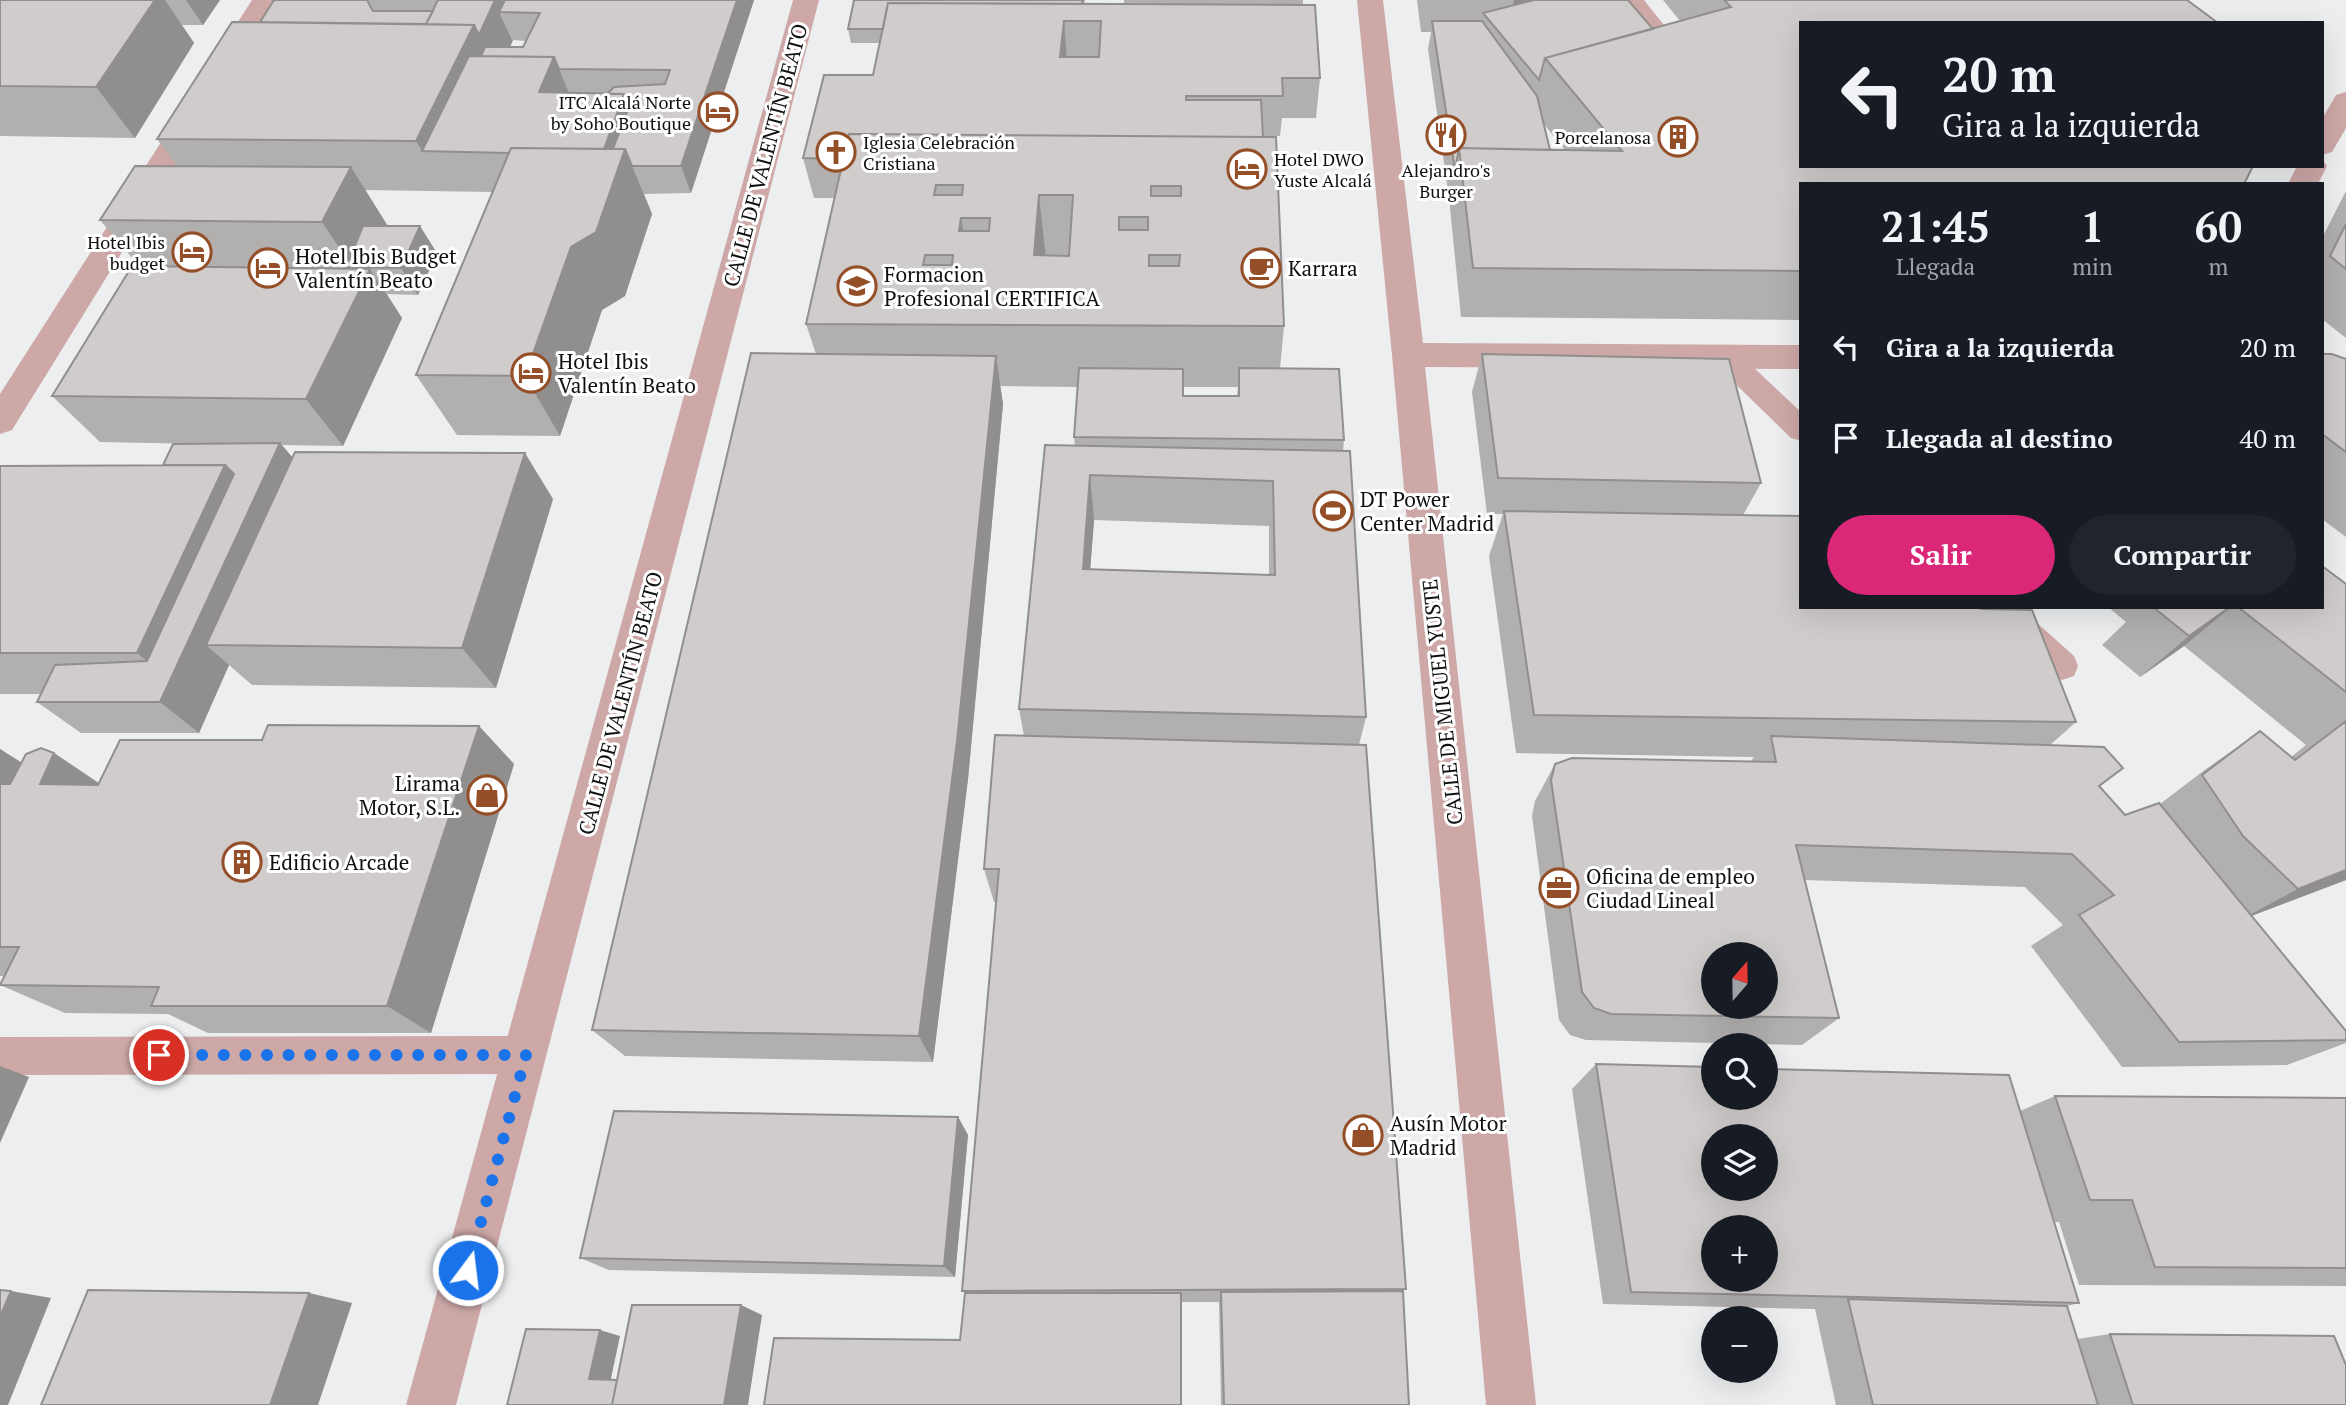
<!DOCTYPE html>
<html lang="es">
<meta charset="utf-8">
<style>
body{margin:0;font-family:"PT Serif",serif;background:#20242c;color:#f1f3f6;height:100vh;display:flex;flex-direction:column;font-size:26px;white-space:nowrap}
*{box-sizing:border-box;margin:0}
p{font-size:23px;color:#9ea1a6}
.icon{flex:none;width:38px;height:38px;fill:none;stroke:currentColor;stroke-width:2;stroke-linecap:round;stroke-linejoin:round}
.map{position:relative;flex:1;overflow:hidden}
.details{position:absolute;left:1799px;top:182px;width:525px;height:427px;display:flex;flex-direction:column;background:#171b24;border-radius:0px;box-shadow:0 7px 28px #0002}
.details>*{flex:none}
.banner{position:absolute;left:1799px;top:21px;width:525px;height:147px;border-radius:0px;box-shadow:0 7px 28px #0002;background:#171b24;color:#f1f3f6;overflow:hidden}
.needle{width:46px;rotate:20deg}
.buttons{position:absolute;left:1701px;top:942px;display:grid;gap:14px}
.buttons a{display:grid;place-items:center;width:77px;height:77px;border-radius:50%;background:#171b24;box-shadow:0 7px 28px #0002;font-size:35px}
.pin{position:absolute;display:grid;place-items:center;width:60px;height:60px;color:#fff;margin:-30px;border:4px solid #fff;border-radius:50%;box-shadow:0 2px 7px #0007}
.me{position:absolute;width:77px;margin:-38px;rotate:15deg;stroke-linejoin:round;filter:drop-shadow(0 0 5px #0008)}
.turn{display:flex;align-items:center;gap:24px;height:147px;padding:0 28px;font-size:32px}
.turn .icon{width:91px;height:91px;stroke-width:2.5}
.turn b{display:block;font-size:49px;line-height:60px}
.eta{display:flex;justify-content:space-evenly;align-items:center;height:119px;text-align:center}
.eta b{font-size:42px;font-weight:700;line-height:49px}
.action{display:flex;gap:14px;margin-top:auto;padding:14px 28px}
.action a{flex:1;height:80px;border-radius:42px;background:#db2777;color:#fff;font-size:28px;font-weight:700;line-height:80px;text-align:center}
.action a+a{background:#20242c;color:#f1f3f6}
ul{padding:0;list-style:none}
li{display:flex;align-items:center;gap:21px;height:91px;padding:0 28px}
li div{flex:1}
li b{display:block;font-size:26px}
li em{font-style:normal}
.map>svg:first-child{display:block}
.lines{fill:none;stroke-linecap:round;stroke-linejoin:round}
.service{fill:#cda8a7;fill-rule:evenodd}
.minor{fill:#cda8a7;fill-rule:evenodd}
.wall{fill:#b2afaf;fill-rule:evenodd}
.shaded-wall{fill:#918f8e}
.building{fill:#cfcccb;stroke:#918f8e;stroke-width:2;fill-rule:evenodd}
.route{stroke:#1a73e8;stroke-width:12;stroke-dasharray:0 21.6}
.labels{text-anchor:middle;dominant-baseline:central;stroke-width:6;stroke-linejoin:round;paint-order:stroke}
.far-poi-label{font-size:18px;fill:#0f1010;stroke:#fff;text-anchor:end}
.street-label{font-size:21px;fill:#0f1010;stroke:#fff}
.poi-label{font-size:21px;fill:#0f1010;stroke:#fff;text-anchor:start}
</style>
<div class="map">
<svg width="2346" height="1405" viewBox="0 0 2346 1405">
<rect width="100%" height="100%" fill="#eceef0"/>
<g class="lines">
<path class="service" d="M1621 0H1644L1687 54 1683 59H1667Z
M1726 348 1736 351 1801 412V441L1791 438 1716 365 1712 358 1716 351Z
M1981 607H2019L2074 656 2078 666 2074 676 2062 680 2050 676 1986 616Z
M526 1036 540 1041 545 1055 540 1069 526 1074 0 1075V1037Z"/>
<path class="minor" d="M252 0H278L12 430 0 434V394Z
M793 0H819L456 1405H406Z
M1357 0H1383L1423 343 1801 345V369L1425 367 1536 1405H1486L1392 355Z
M2346 92V128L2332 152 2322 155V119L2336 95Z
M2322 159 2327 166 2318 184H2288L2297 166H2322Z"/>
</g>
<path class="wall" d="M0 0H220L203 25H182L194 43 135 138 0 136Z
M274 0H754L691 193 644 194 652 214 625 296 602 310 560 436 457 435 416 375 493 192 365 190 387 226 437 253 418 295 387 294 402 318 343 446 282 445 293 458 553 499 496 688 252 685 229 665 199 733H81L37 702 41 694H0V466L163 465 203 444 100 442 52 396 139 266 100 220 177 166 157 139 260 22ZM513 40 525 41H526L523 47H510Z
M1085 0 1084 4H1124V0H1303V5L1320 78 1316 118H1282L1280 136H1263L1284 326 1280 369 1344 440 1343 451 1366 717 1359 745 1406 1289 1403 1291 1409 1405H1221L1219 1302H1181L960 1340 965 1293 962 1291 996 902H994L984 869 1024 736 1019 709 1075 446 1074 437 1077 387 1000 386 1003 404 968 779 933 1062 625 1056 592 1030 816 354 806 324 835 198H814L803 158 873 75 880 43H851L848 29ZM1183 387H1238L1237 396H1183ZM1094 520 1269 526V575L1090 569Z
M1417 0H1628L1653 29 1680 21 1663 0H2187L1801 184V320L1461 317 1449 198 1428 49 1431 32H1421ZM1543 123 1565 150H1550Z
M2346 191V338L2322 319V238Z
M1482 354 1761 483 1743 515 1981 609 2076 722 2050 745 2100 786 2125 815 2160 804 2206 769 2260 731 2291 757 2306 745 2184 646 2140 677 2102 645 2126 622 2108 607H2322L2346 584V880L2251 916 2346 1031V1043L2287 1065 2122 1067 2031 946 2063 925 2025 887 1804 880 1839 1018 1802 1045 1586 1040 1570 1035 1559 1020 1532 816 1535 801 1555 764 1751 761 1754 757 1516 753 1489 556 1503 514H1487L1472 392Z
M2322 354 2346 359V537L2322 519Z
M479 726 514 764 431 1033H208L168 1014 65 1013 0 985 4 976H0V749L21 763 54 753 99 783 262 740Z
M1596 1064 2020 1111 2055 1096 2346 1098V1286L2079 1285 2059 1222H2054L2079 1303 2067 1306 2077 1339 2110 1334 2346 1405H1836L1815 1309 1603 1304 1572 1089Z
M958 1117 968 1135 955 1277 609 1270 580 1258Z"/>
<path class="shaded-wall" d="M155 0H165L194 43 135 138 96 87Z
M186 0H220L203 25Z
M495 0H531L499 12 512 40H513L501 68 422 151 416 141 474 25Z
M737 0H754L691 193 681 166Z
M1514 0H1605L1506 34Z
M1064 21 1067 62 1060 57Z
M554 57 571 98 539 92Z
M624 94 640 135 630 161 652 214 625 296 602 310 560 436 525 376Z
M351 167 391 231 352 267 322 222Z
M1039 195 1046 259 1034 255Z
M961 218 972 281 959 231Z
M420 226 437 253 418 295 401 268Z
M370 269 402 318 343 446 306 399Z
M996 356 1003 404 968 779 933 1062 919 1036Z
M280 443 311 479 206 645 229 665 199 733 160 702 170 680 137 653 225 465Z
M525 453 553 499 496 688 462 648Z
M1090 475 1094 520 1087 612 1083 569Z
M2231 607 2184 646 2140 677 2189 636Z
M479 726 514 764 431 1033 387 1006Z
M0 749 43 776 0 809Z
M54 753 110 791 40 784Z
M2346 870V880L2238 921 2298 889Z
M0 1066 29 1077 0 1143Z
M958 1117 968 1135 955 1277 944 1266Z
M11 1291 51 1298 8 1405H0V1317Z
M309 1293 352 1303 318 1405H270Z
M741 1305 762 1315 748 1405H724Z
M600 1330 620 1336 610 1383 589 1379Z"/>
<path class="building" d="M0 0H155L96 87 0 86Z
M274 0H367L373 11H433L426 24 260 22Z
M438 0H495L479 35 474 25 426 24Z
M505 0H737L681 166H632L625 149H613L629 107 624 94H607L614 87 665 84 670 70 559 69 554 57 481 56 485 47H523L540 13 499 12Z
M854 0H1083L1082 4 888 3 883 29H848Z
M1534 0H1628L1653 29 1545 58 1539 80 1483 13Z
M1724 0H2187L2218 23H1801V166H2253L2244 184H1801V271L1473 268 1459 148 1622 151 1545 58 1731 7Z
M888 3 1315 5 1320 78H1282L1283 96H1186V100H1261L1263 137 849 134 844 159 803 158 824 75H873ZM1064 21H1101L1099 57H1060Z
M1432 21H1482L1537 96 1550 150 1459 148 1455 170Z
M232 22 474 25 416 141 157 139Z
M469 56 554 57 539 92 624 94 604 149 511 148 509 153 422 151Z
M849 134 1276 137 1284 326 806 324ZM936 185H963L962 195H934ZM1151 186H1181V196H1151ZM1039 195H1073L1069 256 1034 255ZM1119 217H1148V230H1119ZM961 218H990L989 231H959ZM925 255H953L952 265H923ZM1149 255H1180L1179 266H1149Z
M511 148 625 149 596 232 571 247 525 376 416 375Z
M135 166 351 167 322 222 100 220Z
M2346 224V269L2330 256Z
M363 226H420L401 268 346 267Z
M132 266 370 269 306 399 52 396Z
M751 353 996 356 957 741 919 1036 592 1030Z
M1482 354 1729 359 1761 483 1498 478Z
M2322 354H2332L2346 359V452L2322 434Z
M1079 368 1183 369V396H1239V368L1339 369 1344 440 1074 437Z
M280 443 160 702H37L55 665 147 661 234 474 225 465H163L173 444Z
M1045 445 1350 451 1366 717 1019 709ZM1090 475 1273 481 1275 575 1083 569Z
M295 452 525 453 462 648 206 645Z
M225 465 137 653H0V466Z
M1504 511 1801 516V607H1980L1981 609 2032 610 2076 722 1534 715Z
M2322 566 2346 584V692L2238 607H2322Z
M2153 607H2230L2189 636Z
M2346 721V870L2298 889 2243 836 2202 775 2260 731 2295 760Z
M268 725 479 726 387 1006H151L159 987 0 985 19 947H0V784H10L26 754 41 748 54 753 40 784 98 785 120 740H262Z
M995 735 1366 745 1406 1289 962 1291 999 869H984Z
M1771 736 2104 747 2123 768 2099 786 2125 815 2159 803 2346 1031V1040L2179 1042 2079 915 2114 895 2072 854 1796 845 1839 1018 1611 1014 1594 1008 1582 992 1551 780 1555 764 1572 758 1776 762ZM1713 954H1766V1006H1713Z
M1596 1064 1713 1067V1097H1766V1069L2009 1075 2079 1303 1857 1297 1631 1292ZM1713 1136H1766V1188H1713ZM1713 1227H1766V1279H1713Z
M2055 1096 2346 1098V1268L2155 1267 2132 1200H2090Z
M614 1111 958 1117 944 1266 580 1258Z
M0 1290 11 1291 0 1317Z
M88 1290 309 1293 270 1405H41Z
M1403 1291 1409 1405H1224L1221 1292Z
M965 1293H1181V1405H764L774 1338 960 1340Z
M1848 1299 2067 1306 2098 1405H1873Z
M632 1305H741L724 1405H612Z
M526 1329 600 1330 589 1379 617 1380 612 1405H507Z
M2110 1334 2334 1336 2346 1365V1405H2133Z"/>
<g class="lines">
<path class="route" d="M159 1055H526L468 1270"/>
</g>
<defs>
<g id="hotel-ring" transform="scale(2.0125)"><circle r="9.5" fill="#fff" stroke="#954f28" stroke-width="1.5"/><path d="M-6-4.5h1.5V1H6V5H4.5V3h-9V5H-6ZM-4 0a1.8 1.8 0 1 1 3.6 0ZM.5 0V-2.5h3Q6-2.5 6 0Z" fill="#954f28"/></g>
<g id="restaurant-ring" transform="scale(2.0125)"><circle r="9.5" fill="#fff" stroke="#954f28" stroke-width="1.5"/><path d="M-5-6h1v4h1v-4h1v4h1v-4h1v5L-1.5 .5V6h-2V.5L-5-1ZM5-6V6H3V1.5H1.5Q1.5-4 5-6Z" fill="#954f28"/></g>
<g id="building-ring" transform="scale(2.0125)"><circle r="9.5" fill="#fff" stroke="#954f28" stroke-width="1.5"/><path d="M-4-6H4V6H1V3H-1V6H-4ZM-2.5-4.3h1.7v1.8h-1.7ZM.8-4.3h1.7v1.8H.8ZM-2.5-1h1.7V.8h-1.7ZM.8-1h1.7V.8H.8Z" fill="#954f28"/></g>
<g id="church-ring" transform="scale(2.0125)"><circle r="9.5" fill="#fff" stroke="#954f28" stroke-width="1.5"/><path d="M-1.2-6h2.4v3.5h3.3v2.4h-3.3V6h-2.4V-.1h-3.3v-2.4h3.3Z" fill="#954f28"/></g>
<g id="cafe-ring" transform="scale(2.0125)"><circle r="9.5" fill="#fff" stroke="#954f28" stroke-width="1.5"/><path d="M-5.5-4.5H6V0H3Q3 3.5 0 3.5H-2.5Q-5.5 3.5-5.5 0ZM3-3.2v2h1.7v-2ZM-6 4.5H4V6H-6Z" fill="#954f28"/></g>
<g id="school-ring" transform="scale(2.0125)"><circle r="9.5" fill="#fff" stroke="#954f28" stroke-width="1.5"/><path d="M0-5L7-2L0 1L-7-2ZM-4 1L0 2.5L4 1V4Q0 6-4 4Z" fill="#954f28"/></g>
<g id="stadium-ring" transform="scale(2.0125)"><circle r="9.5" fill="#fff" stroke="#954f28" stroke-width="1.5"/><path d="M0-5a6.5 5 0 1 0 0 10a6.5 5 0 1 0 0-10ZM-3.5-1.8h7v3.6h-7Z" fill="#954f28"/></g>
<g id="shop-ring" transform="scale(2.0125)"><circle r="9.5" fill="#fff" stroke="#954f28" stroke-width="1.5"/><path d="M-5-2.5h2.3a2.7 3.5 0 0 1 5.4 0H5L5.5 6h-11ZM-1.5-2.5h3a1.5 2.3 0 0 0-3 0Z" fill="#954f28"/></g>
<g id="office-ring" transform="scale(2.0125)"><circle r="9.5" fill="#fff" stroke="#954f28" stroke-width="1.5"/><path d="M-6-3h4V-5.5h4V-3h4V5H-6ZM-1-4.5V-3h2v-1.5ZM-6 0V1H6V0Z" fill="#954f28"/></g>
</defs>
<g fill-rule="evenodd">
<use href="#hotel-ring" x="718" y="112"/>
<use href="#restaurant-ring" x="1446" y="135"/>
<use href="#building-ring" x="1678" y="137"/>
<use href="#church-ring" x="836" y="152"/>
<use href="#hotel-ring" x="1247" y="169"/>
<use href="#hotel-ring" x="192" y="252"/>
<use href="#hotel-ring" x="268" y="268"/>
<use href="#cafe-ring" x="1261" y="268"/>
<use href="#school-ring" x="857" y="286"/>
<use href="#hotel-ring" x="531" y="373"/>
<use href="#stadium-ring" x="1333" y="511"/>
<use href="#shop-ring" x="487" y="795"/>
<use href="#building-ring" x="242" y="862"/>
<use href="#office-ring" x="1559" y="888"/>
<use href="#shop-ring" x="1363" y="1135"/>
</g>
<g class="labels">
<g class="far-poi-label">
<text x="691" y="102">ITC Alcalá Norte<tspan x="691" dy="21">by Soho Boutique</tspan></text>
<text x="1651" y="137">Porcelanosa</text>
<text x="863" y="142" text-anchor="start">Iglesia Celebración<tspan x="863" dy="21">Cristiana</tspan></text>
<text x="1274" y="159" text-anchor="start">Hotel DWO<tspan x="1274" dy="21">Yuste Alcalá</tspan></text>
<text x="1446" y="170" text-anchor="middle">Alejandro's<tspan x="1446" dy="21">Burger</tspan></text>
<text x="165" y="242">Hotel Ibis<tspan x="165" dy="21">budget</tspan></text>
</g>
<g class="street-label">
<text transform="translate(765 155) rotate(-75)">CALLE DE VALENTÍN BEATO</text>
<text transform="translate(1442 702) rotate(-96)">CALLE DE MIGUEL YUSTE</text>
<text transform="translate(620 703) rotate(-75)">CALLE DE VALENTÍN BEATO</text>
</g>
<g class="poi-label">
<text x="295" y="256">Hotel Ibis Budget<tspan x="295" dy="24">Valentín Beato</tspan></text>
<text x="1288" y="268">Karrara</text>
<text x="884" y="274">Formacion<tspan x="884" dy="24">Profesional CERTIFICA</tspan></text>
<text x="558" y="361">Hotel Ibis<tspan x="558" dy="24">Valentín Beato</tspan></text>
<text x="1360" y="499">DT Power<tspan x="1360" dy="24">Center Madrid</tspan></text>
<text x="460" y="783" text-anchor="end">Lirama<tspan x="460" dy="24">Motor, S.L.</tspan></text>
<text x="269" y="862">Edificio Arcade</text>
<text x="1586" y="876">Oficina de empleo<tspan x="1586" dy="24">Ciudad Lineal</tspan></text>
<text x="1390" y="1123">Ausín Motor<tspan x="1390" dy="24">Madrid</tspan></text>
</g>
</g>
</svg>
<div class="buttons">
<a><svg class="needle" viewBox="-14 -14 28 28"><path d="M0-13l5 13h-10z" fill="#e53935"/><path d="M0 13l5-13h-10z" fill="#9ea1a6"/></svg></a>
<a><svg class="icon" aria-label="search" viewBox="0 0 24 24"><circle cx="10" cy="10" r="6"/><path d="M15 15l6 6"/></svg></a>
<a><svg class="icon" aria-label="layers" viewBox="0 0 24 24"><path d="M12 4l9 5-9 5-9-5zM3 14l9 5 9-5"/></svg></a>
<a>+</a>
<a>−</a>
</div>
<div class="pin" style="left:159px;top:1055px;background:#d93025"><svg class="icon" aria-label="arrive" viewBox="0 0 24 24"><path d="M6 21V4h12l-3 4 3 4H6"/></svg></div>
<svg class="me" style="left:468px;top:1270px" viewBox="-20 -20 40 40"><circle r="17" fill="#1a73e8" stroke="#fff" stroke-width="3"/><path d="M0-11L8 9 0 5-8 9z" fill="#fff"/></svg>
<div class="banner">
<div class="turn"><svg class="icon" aria-label="left" viewBox="0 0 24 24"><path d="M17 20v-9H6M10 6l-5 5 5 5"/></svg><div><b>20 m</b>Gira a la izquierda</div></div>
</div>
<section class="details">
<div class="eta">
<div><b>21:45</b><p>Llegada</p></div>
<div><b>1</b><p>min</p></div>
<div><b>60</b><p>m</p></div>
</div>
<ul>
<li><svg class="icon" aria-label="left" viewBox="0 0 24 24"><path d="M17 20v-9H6M10 6l-5 5 5 5"/></svg><div><b>Gira a la izquierda</b></div><em>20 m</em></li>
<li><svg class="icon" aria-label="arrive" viewBox="0 0 24 24"><path d="M6 21V4h12l-3 4 3 4H6"/></svg><div><b>Llegada al destino</b></div><em>40 m</em></li>
</ul>
<div class="action"><a>Salir</a><a>Compartir</a></div>
</section>
</div>
